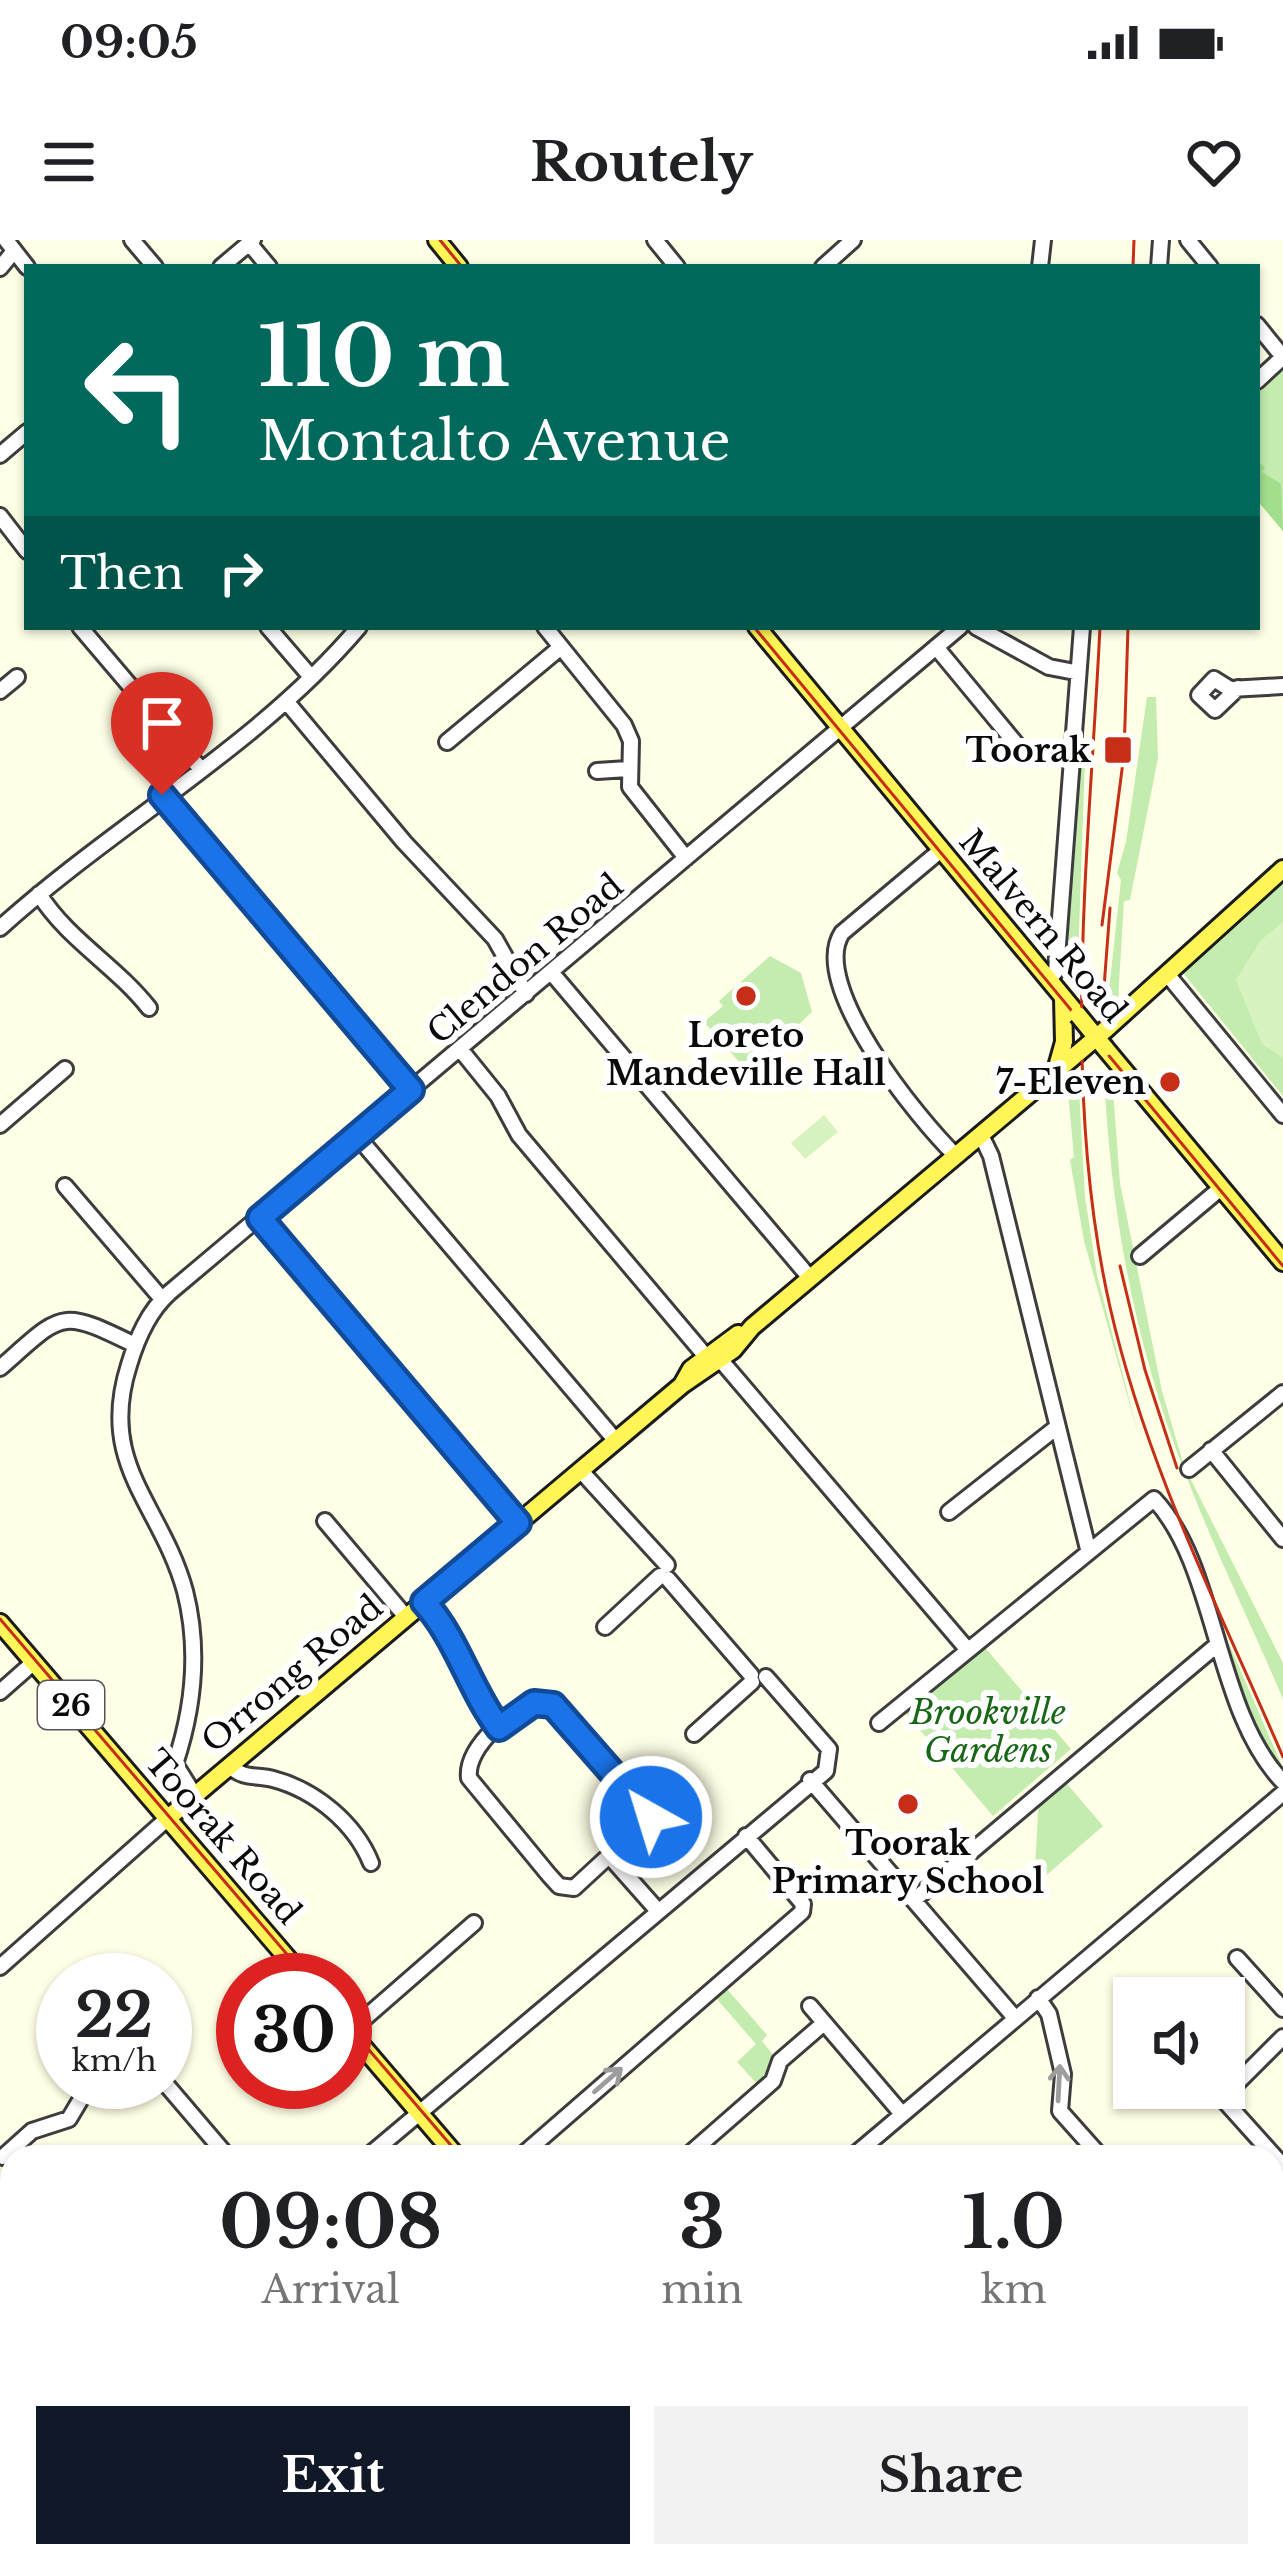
<!DOCTYPE html>
<style>
body{margin:0;font-family:"Libre Baskerville",serif;background:#f2f2f2;color:#202124;height:100vh;display:flex;flex-direction:column;font-size:45px;white-space:nowrap}
*{box-sizing:border-box;margin:0}
p{font-size:39px;color:#757577}
.icon{flex:none;width:66px;height:66px;fill:none;stroke:currentColor;stroke-width:2;stroke-linecap:round;stroke-linejoin:round}
.map{position:relative;flex:1;overflow:hidden}
.panel{position:absolute;left:0px;top:1905px;width:1284px;height:423px;display:flex;flex-direction:column;background:#fff;border-radius:36px 36px 0 0;box-shadow:0 3px 9px #0004}
.panel>*{flex:none}
.hud{position:absolute;left:24px;top:24px;width:1236px;height:366px;border-radius:0px;box-shadow:0 3px 9px #0004;background:#00695c;color:#fff;overflow:hidden}
.buttons{position:absolute;left:1113px;top:1737px;display:grid;gap:24px}
.buttons a{display:grid;place-items:center;width:132px;height:132px;border-radius:0px;background:#fff;box-shadow:0 3px 9px #0004;font-size:60px}
.speed{position:absolute;left:36px;top:1713px;display:flex;gap:24px;font-size:60px;font-weight:700;text-align:center}
.speed>*{display:grid;place-content:center;width:156px;height:156px;border-radius:50%;background:#fff;box-shadow:0 3px 9px #0004;line-height:1}
.speed small{font-size:30px;font-weight:400}
.speed .limit{border:18px solid #d22;background:#fff;color:#111}
.pin{position:absolute;display:grid;place-items:center;width:102px;height:102px;color:#fff;margin:-123px -51px;border-radius:50% 50% 50% 0;rotate:-45deg;box-shadow:0 0 12px #0007}
.pin .icon{rotate:45deg}
.me{position:absolute;width:132px;margin:-66px;rotate:321deg;stroke-linejoin:round;filter:drop-shadow(0 0 9px #0008)}
.turn{display:flex;align-items:center;gap:42px;height:252px;padding:0 36px;font-size:54px}
.turn .icon{width:156px;height:156px;stroke-width:2.5}
.turn b{display:block;font-size:84px;line-height:102px}
.then{display:flex;align-items:center;height:114px;padding:0 36px;background:#0003;gap:24px;font-size:45px}
.eta{display:flex;justify-content:space-evenly;align-items:center;height:204px;text-align:center}
.eta b{font-size:72px;font-weight:700;line-height:84px}
.button{display:flex;gap:24px;margin-top:auto;padding:24px 36px}
.button a{flex:1;height:138px;border-radius:0px;background:#111827;color:#fff;font-size:48px;font-weight:700;line-height:138px;text-align:center}
.button a+a{background:#f2f2f2;color:#202124}
.status{display:flex;justify-content:space-between;align-items:center;height:84px;padding:0 60px;background:#fff;direction:ltr}
.status svg{height:33px;fill:currentColor}
header{display:flex;justify-content:space-between;align-items:center;height:156px;padding:0 36px;background:#fff;font-size:54px;font-weight:700}
.map>svg:first-child{display:block}
.green{fill:#c3ecae}
.forest{fill:#a2df8c}
.pitch{fill:#d8f3c1}
.lines{fill:none;stroke-linecap:round;stroke-linejoin:round}
.minor-casing{stroke:#3d3d3d;stroke-width:20}
.major-casing{stroke:#1b1b1b;stroke-width:22}
.minor{stroke:#fff;stroke-width:14}
.major{stroke:#fff557;stroke-width:16}
.tram{stroke:#c62e17;stroke-width:3}
.rail{stroke:#c62e17;stroke-width:3}
.major-bridge-casing{stroke:#1b1b1b;stroke-width:22;stroke-linecap:butt}
.major-bridge{stroke:#fff557;stroke-width:16}
.oneway{stroke:#9d9d9d}
.route-casing{stroke:#114b97;stroke-width:30}
.route{stroke:#1a73e8;stroke-width:21}
.poi-dot{fill:#c62e17;stroke:#fff;stroke-width:4.5}
.labels{text-anchor:middle;dominant-baseline:central;stroke-width:12;stroke-linejoin:round;paint-order:stroke}
.shield{fill:#fff;stroke:#545454;stroke-width:3}
.shield-label{font-size:30px;font-weight:bold;fill:#0a0a0a}
.poi-label{font-size:33px;font-weight:bold;fill:#0a0a0a;stroke:#fff;text-anchor:end}
.street-label{font-size:33px;fill:#0a0a0a;stroke:#fff}
.park-label{font-size:33px;font-style:italic;fill:#186616;stroke:#fff}
</style>
<div class="status"><b>09:05</b><svg viewBox="0 0 49 12"><path d="M0 12V9h3v3zM5 12V6h3v6zM10 12V3h3v9zM15 12V0h3v12zM26 1h20v11H26zM47 4h2v5h-2z"/></svg></div>
<header><svg class="icon" aria-label="menu" viewBox="0 0 24 24"><path d="M4 6h16M4 12h16M4 18h16"/></svg>Routely<svg class="icon" aria-label="heart" viewBox="0 0 24 24"><path d="M12 20l-8-8c-3-5 5-10 8-4 3-6 11-1 8 4z"/></svg></header>
<div class="map">
<svg width="1283" height="2327" viewBox="0 0 1283 2327">
<rect width="100%" height="100%" fill="#ffffe7"/>
<path class="green" d="M1279 128 1283 132V291L1257 260V148Z
M1147 457H1156L1158 518 1130 660 1124 661 1118 760 1107 769 1121 640 1117 633 1126 602Z
M1080 518 1085 519 1077 748 1067 720Z
M1283 631V856L1179 728Z
M770 716 801 733 812 772 748 832 704 782 723 766 719 761Z
M1104 831 1112 838 1120 943 1162 1151 1184 1226 1283 1423V1459C1251 1384 1214 1309 1185 1233 1134 1103 1110 969 1104 831Z
M1078 833 1085 957 1097 1035 1140 1201 1084 1001 1070 920 1074 917 1067 841Z
M1202 1342 1283 1528V1534L1259 1504Z
M982 1404 1071 1509 993 1576 903 1470Z
M1062 1538 1103 1586 1034 1646 1039 1557Z
M726 1748 767 1795 762 1801 774 1816 770 1837 759 1846 737 1822 756 1804 715 1757Z"/>
<path class="forest" d="M1257 221 1265 227 1262 232 1281 244 1283 291 1257 260Z"/>
<path class="pitch" d="M1283 682V818L1262 804 1236 740 1261 700Z
M824 875 838 892 805 919 791 903Z"/>
<g class="lines">
<g class="minor-casing">
<path id="minor" d="M6 0 27 27
M132 0 155 27
M655 0 677 27
M1188 0 1210 27
M249 3 269 27
M221 27 253 0
M823 27 853 0
M1040 27 1043 0
M1159 27 1161 0
M0 28 14 11
M1257 85 1283 117 1257 141
M0 215 27 192
M0 276 27 311
M80 387 199 527
M268 387 311 437
M545 387 624 485 631 501 630 547 686 618
M976 387 1049 427 1075 432
M936 407 1017 505
M1238 448 1215 470 1199 455 1214 439 1230 449 1283 446
M0 451 17 437
M286 461 404 602 495 699 526 754
M447 502 561 407
M597 531 628 529
M162 555 411 850
M941 610 842 693C808 745 919 880 956 916
M39 654C68 700 115 725 149 768
M0 688C115 584 258 506 359 387
M551 732 810 1038
M1167 734 1283 875
M1049 740 1056 731 1082 387
M460 809 498 856 519 895 703 1113 724 1124 967 1409
M0 885 65 829
M981 895 991 916 1088 1309
M357 896 616 1201
M65 946 162 1059
M259 978 518 1284
M1140 1016 1221 948
M0 1128C63 1073 58 1067 135 1105
M1211 1210 1283 1299
M1189 1229 1283 1153
M581 1231 667 1325
M949 1272 1057 1187
M325 1281 406 1377
M668 1339 751 1435
M425 1362C458 1400 469 1448 499 1488
M605 1387 660 1336
M0 1452 34 1422
M544 1462 563 1473 651 1577 574 1648 559 1646 549 1635 469 1538C465 1506 514 1466 544 1462Z
M879 1483 1154 1259C1218 1327 1214 1470 1283 1542
M694 1494 752 1442
M230 1526C242 1539 258 1535 273 1539 315 1550 355 1583 371 1623
M810 1540 1015 1778
M195 1556 175 1524C194 1467 200 1410 185 1351 161 1264 97 1225 129 1125 137 1098 148 1072 169 1053L960 387
M612 1619 658 1671
M914 1660 1218 1404
M1237 1718 1283 1769
M0 1727 168 1578
M1038 1758 1049 1774 1063 1834 1060 1871 1101 1917
M810 1766 902 1874
M350 1791 474 1683
M164 1842 228 1917
M1189 1848 1201 1857 1222 1858 1283 1926
M1222 1858 1283 1797
M3 1917 32 1891 69 1879 91 1842
M367 1917 826 1531 829 1509 766 1437
M520 1917 802 1672 803 1664 746 1596
M686 1917 773 1841 780 1821 824 1783
M852 1917 1283 1553
M1272 2029 1283 2041
M0 2237 12 2226
M0 2305 17 2327
M201 2316 210 2327
M403 2316 412 2327
M1193 2316 1202 2327
M578 2327 590 2316
M822 2327 835 2316"/>
</g>
<g class="major-casing">
<path id="major" d="M437 0 459 27
M757 387 1078 775
M1105 790 1283 629
M1105 808 1283 1022
M1057 827 1064 802 1063 758
M682 1145 691 1129 738 1094
M0 1383 306 1740
M168 1578 682 1145 733 1110 752 1087 1078 813
M345 1786 457 1917
M1272 2153 1283 2140
M798 2316 807 2327
M1067 2327 1080 2316"/>
</g>
<use href="#minor" class="minor"/>
<use href="#major" class="major"/>
<path class="tram" d="M440 0 462 27
M754 387 1283 1026
M0 1379 309 1740
M345 1782 461 1917
M795 2316 804 2327"/>
<path class="rail" d="M1133 27 1134 0
M1100 387C1089 612 1060 846 1110 1067 1146 1225 1219 1369 1283 1517
M1102 685 1124 514 1128 387
M1101 787 1110 668
M1120 1026 1145 1130 1177 1228"/>
<g class="major-bridge-casing">
<path id="major-bridge" d="M1078 775 1105 808
M1078 813 1105 790"/>
</g>
<use href="#major-bridge" class="major-bridge"/>
</g>
<defs><path id="oneway-shaft" d="M-6 0H5M1.5-3L5.5 0L1.5 3" fill="none" stroke-width="1.6" stroke-linecap="round" stroke-linejoin="round" transform="scale(3)"/></defs>
<g class="oneway">
<use href="#oneway-shaft" transform="translate(608 1840) rotate(-41)"/>
<use href="#oneway-shaft" transform="translate(1059 1843) rotate(-87)"/>
</g>
<g class="lines">
<g class="route-casing">
<path id="route" d="M162 555 411 850 260 978 518 1283 424 1362C458 1400 469 1448 499 1488L534 1463 553 1465 651 1577"/>
</g>
<use href="#route" class="route"/>
</g>
<g class="poi-dot">
<rect x="1103" y="495" width="30" height="30" rx="6"/>
<circle cx="746" cy="756" r="12"/>
<circle cx="1170" cy="842" r="12"/>
<circle cx="908" cy="1564" r="12"/>
</g>
<g class="labels">
<rect class="shield" x="38" y="1441" width="66" height="48" rx="9"/>
<g class="shield-label">
<text x="71" y="1465">26</text>
</g>
<g class="poi-label">
<text x="1091" y="510">Toorak</text>
<text x="746" y="795" text-anchor="middle">Loreto<tspan x="746" dy="38">Mandeville Hall</tspan></text>
<text x="1146" y="842">7-Eleven</text>
<text x="908" y="1603" text-anchor="middle">Toorak<tspan x="908" dy="38">Primary School</tspan></text>
</g>
<g class="street-label">
<text transform="translate(1043 686) rotate(50)">Malvern Road</text>
<text transform="translate(525 719) rotate(-40)">Clendon Road</text>
<text transform="translate(292 1434) rotate(-40)">Orrong Road</text>
<text transform="translate(223 1597) rotate(49)">Toorak Road</text>
</g>
<g class="park-label">
<text x="988" y="1472">Brookville<tspan x="988" dy="38">Gardens</tspan></text>
</g>
</g>
</svg>
<div class="buttons">
<a><svg class="icon" aria-label="sound" viewBox="0 0 24 24"><path d="M4 9h4l5-4v14l-5-4H4zM17 9q2 3 0 6"/></svg></a>
</div>
<div class="speed"><div>22<small>km/h</small></div><div class="limit">30</div></div>
<div class="pin" style="left:162px;top:555px;background:#d93025"><svg class="icon" aria-label="arrive" viewBox="0 0 24 24"><path d="M6 21V4h12l-3 4 3 4H6"/></svg></div>
<svg class="me" style="left:651px;top:1577px" viewBox="-20 -20 40 40"><circle r="17" fill="#1a73e8" stroke="#fff" stroke-width="3"/><path d="M0-11L8 9 0 5-8 9z" fill="#fff"/></svg>
<div class="hud">
<div class="turn"><svg class="icon" aria-label="left" viewBox="0 0 24 24"><path d="M17 20v-9H6M10 6l-5 5 5 5"/></svg><div><b>110 m</b>Montalto Avenue</div></div>
<div class="then">Then<svg class="icon" aria-label="right" viewBox="0 0 24 24"><path d="M7 20v-9h11M14 6l5 5-5 5"/></svg></div>
</div>
<section class="panel">
<div class="eta">
<div><b>09:08</b><p>Arrival</p></div>
<div><b>3</b><p>min</p></div>
<div><b>1.0</b><p>km</p></div>
</div>
<div class="button"><a>Exit</a><a>Share</a></div>
</section>
</div>
